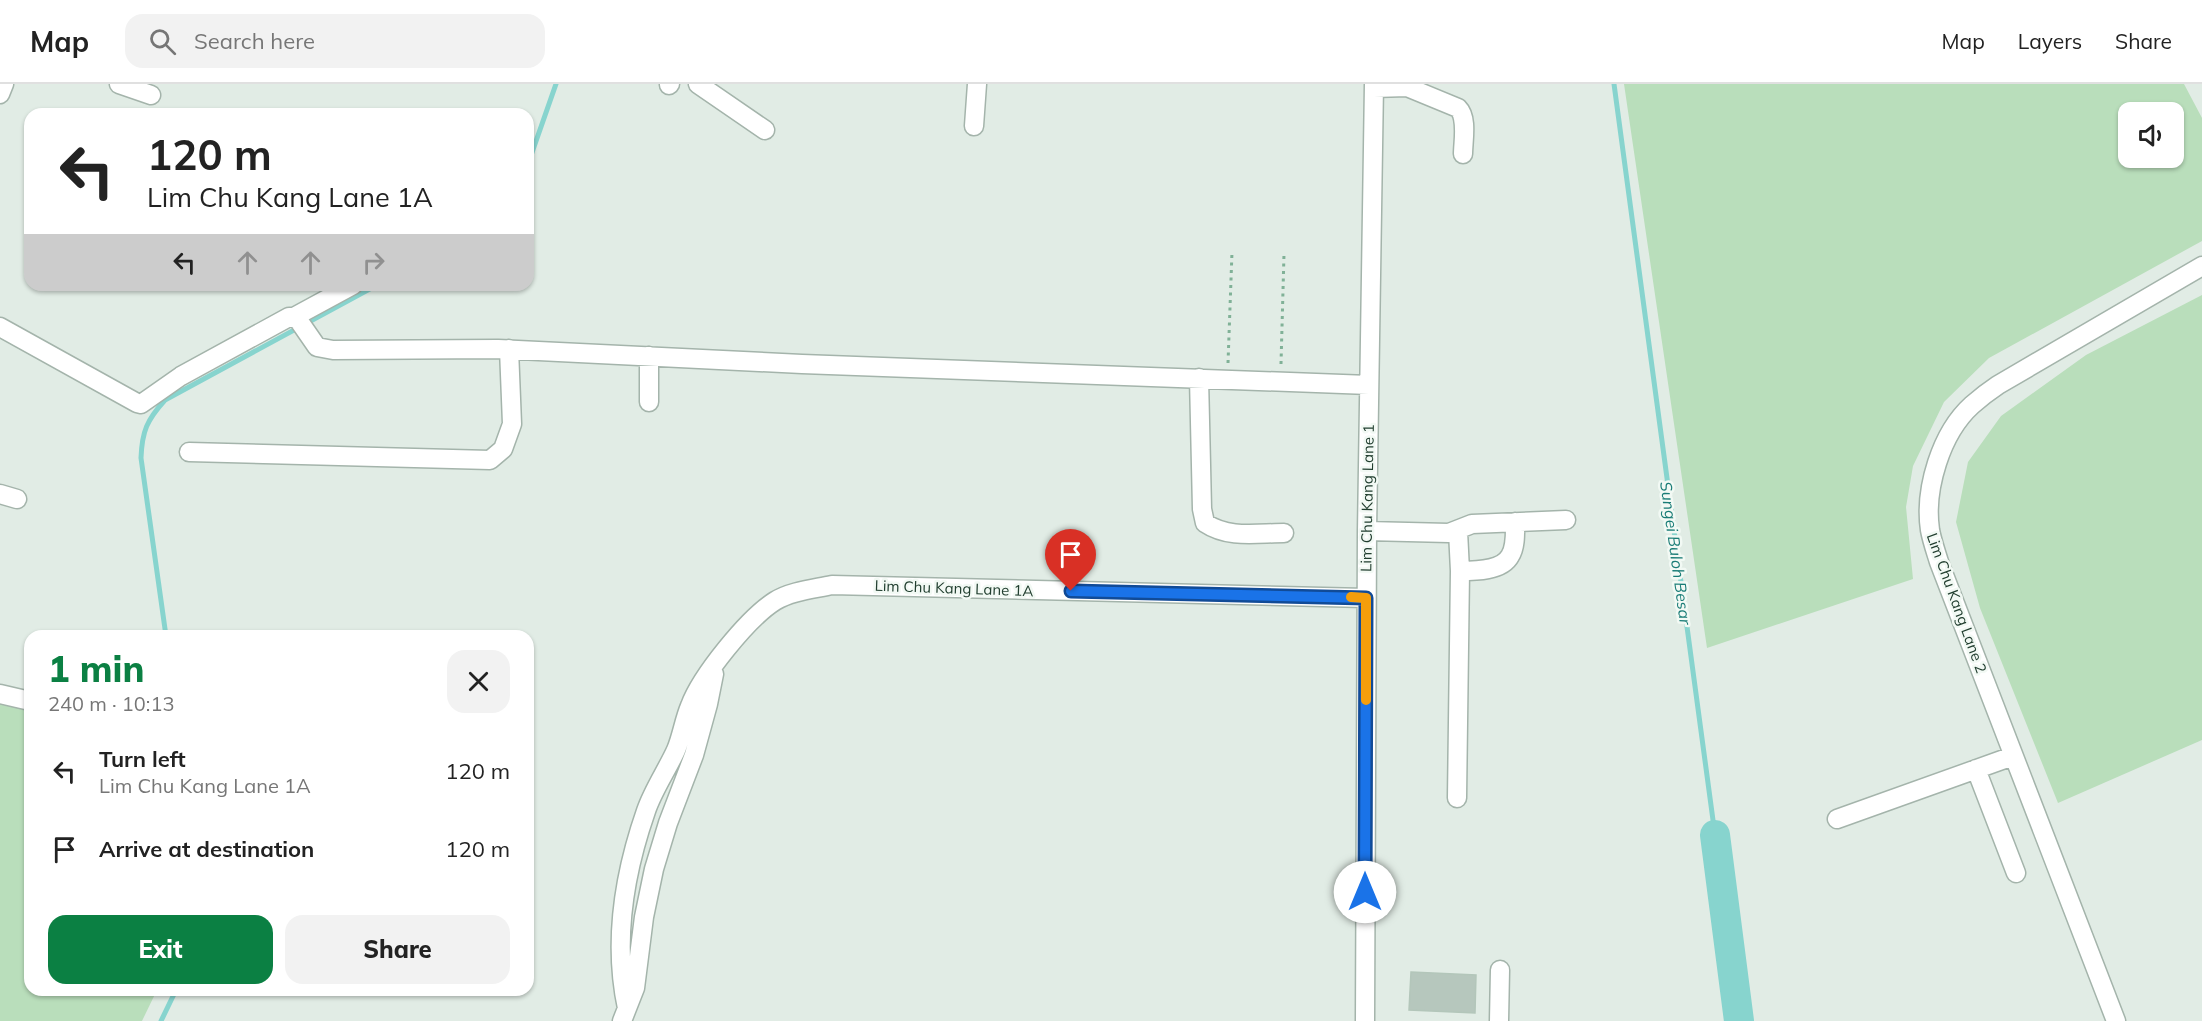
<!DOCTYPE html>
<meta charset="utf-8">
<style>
body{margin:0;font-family:Mulish,sans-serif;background:#f2f2f2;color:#222;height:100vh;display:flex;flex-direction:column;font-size:22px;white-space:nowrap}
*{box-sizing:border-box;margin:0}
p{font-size:20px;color:#767676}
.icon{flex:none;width:33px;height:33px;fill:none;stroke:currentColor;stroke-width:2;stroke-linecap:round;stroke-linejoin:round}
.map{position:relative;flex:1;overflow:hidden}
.drawer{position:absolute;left:24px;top:546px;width:510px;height:366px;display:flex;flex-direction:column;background:#fff;border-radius:18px;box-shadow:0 2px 4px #0004}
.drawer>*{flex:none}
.banner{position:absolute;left:24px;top:24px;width:510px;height:183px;border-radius:18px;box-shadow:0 2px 4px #0004;background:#fff;color:#222;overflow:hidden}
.fabs{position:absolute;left:2118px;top:18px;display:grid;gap:12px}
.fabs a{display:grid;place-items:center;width:66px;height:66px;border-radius:12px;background:#fff;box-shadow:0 2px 4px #0004;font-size:30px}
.pin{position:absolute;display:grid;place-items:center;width:51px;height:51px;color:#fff;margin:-62px -26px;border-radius:50% 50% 50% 0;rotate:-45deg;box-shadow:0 0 6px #0007}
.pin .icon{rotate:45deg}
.me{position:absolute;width:66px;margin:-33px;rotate:0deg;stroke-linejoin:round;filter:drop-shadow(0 0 4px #0008)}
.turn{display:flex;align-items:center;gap:21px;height:126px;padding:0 24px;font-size:27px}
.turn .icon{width:78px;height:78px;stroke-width:2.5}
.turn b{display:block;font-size:42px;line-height:51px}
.lanes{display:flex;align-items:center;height:57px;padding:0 24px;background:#0003;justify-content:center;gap:30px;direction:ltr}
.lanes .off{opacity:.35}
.round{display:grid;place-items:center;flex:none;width:63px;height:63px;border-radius:18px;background:#f2f2f2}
.summary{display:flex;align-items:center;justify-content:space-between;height:102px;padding:0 24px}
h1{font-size:36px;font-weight:800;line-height:45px;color:#0b8043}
.button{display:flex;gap:12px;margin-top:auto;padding:12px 24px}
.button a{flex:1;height:69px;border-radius:18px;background:#0b8043;color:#fff;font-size:24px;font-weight:800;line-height:69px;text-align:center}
.button a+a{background:#f2f2f2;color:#222}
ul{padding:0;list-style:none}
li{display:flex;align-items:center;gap:18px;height:78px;padding:0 24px}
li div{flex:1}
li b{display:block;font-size:22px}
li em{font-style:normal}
header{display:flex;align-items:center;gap:36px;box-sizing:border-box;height:84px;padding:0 30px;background:#fff;border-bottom:2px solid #e0e0e0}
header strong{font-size:28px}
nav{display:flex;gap:33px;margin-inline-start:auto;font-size:21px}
.search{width:420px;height:54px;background:#f2f2f2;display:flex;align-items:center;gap:15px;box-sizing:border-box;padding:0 21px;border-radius:18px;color:#767676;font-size:22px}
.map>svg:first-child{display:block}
.green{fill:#b9debb;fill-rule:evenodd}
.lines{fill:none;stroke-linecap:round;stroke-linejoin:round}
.stream{stroke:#87d4ce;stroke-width:5}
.river{stroke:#87d4ce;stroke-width:30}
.building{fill:#b6c7bd;stroke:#b3c6ba;stroke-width:1.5}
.minor-casing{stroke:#a4b4ab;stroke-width:21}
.path{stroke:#80b197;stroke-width:3;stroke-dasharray:3 4.5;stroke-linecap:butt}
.minor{stroke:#fff;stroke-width:18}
.route-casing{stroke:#114b97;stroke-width:15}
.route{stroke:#1a73e8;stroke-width:10}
.slow{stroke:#f59e0b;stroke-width:10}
.labels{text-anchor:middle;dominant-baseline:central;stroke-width:5;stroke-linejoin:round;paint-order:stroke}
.street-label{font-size:15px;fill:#213e2f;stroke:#f2f9f4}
.water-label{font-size:16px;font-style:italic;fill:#197c76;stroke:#f2f9f4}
</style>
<header>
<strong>Map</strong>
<div class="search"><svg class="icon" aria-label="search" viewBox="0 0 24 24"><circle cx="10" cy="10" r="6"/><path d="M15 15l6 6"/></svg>Search here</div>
<nav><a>Map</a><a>Layers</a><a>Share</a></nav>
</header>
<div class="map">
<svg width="2202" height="937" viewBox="0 0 2202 937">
<rect width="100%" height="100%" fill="#e1ece5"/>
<path class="green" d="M1624 0H2184L2202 34V157L1989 274 1944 318 1913 382 1906 423 1913 495 1707 564ZM2128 28H2174V74H2128Z
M2202 211V656L2058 719 1980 524 1956 438 1968 378 2001 332 2086 271Z
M0 609 30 616V906H157L142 937H0Z"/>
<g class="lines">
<path class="stream" d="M1614 0 1715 751
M528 80 556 0
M166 552 141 374C142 347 147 336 165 316L377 201
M161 937 176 906"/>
<path class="river" d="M1715 751 1739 937"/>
</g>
<path class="building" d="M1411 888 1476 891 1475 929 1409 926Z"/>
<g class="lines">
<g class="minor-casing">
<path id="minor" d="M119 0 151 11
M698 0 765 46
M669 1 670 0
M1374 4 1407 3 1458 24C1468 34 1463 57 1463 70
M0 10 4 0
M974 42 977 0
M294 233 353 201
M0 243 137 319 141 320 181 292 289 233H294L299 237 317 263 333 266 498 265 802 280 1369 301
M649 272V318
M1199 294 1202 425 1205 439C1229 455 1257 449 1284 449
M189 368 490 376 503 365 512 340 509 265
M0 410 17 415
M1367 447 1449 449 1472 440 1566 436
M1460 487C1475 487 1502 487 1510 472 1516 463 1515 448 1515 438
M0 610 30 617
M1976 685 2016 789
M1457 714 1460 487 1458 447
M1837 735 2013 672
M627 924C613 859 624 790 646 727 653 706 667 686 676 666 682 652 684 636 690 622 701 592 748 534 775 517 791 507 814 505 832 501L1366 514
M622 937 635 904 644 833 654 785 668 739 694 671 708 620 714 590
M1365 937 1367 447 1374 0
M1499 937 1500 886
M2116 937 1939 478C1936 468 1932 457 1930 446 1924 405 1941 349 1972 321 1980 314 1989 307 1998 301L2202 182"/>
</g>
<path class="path" d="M1228 279 1232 168
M1281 280 1284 170"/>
<use href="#minor" class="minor"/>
</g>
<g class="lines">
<g class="route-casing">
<path id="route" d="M1071 507 1366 514 1365 808"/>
</g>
<use href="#route" class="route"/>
<path class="slow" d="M1351 513 1366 514V616"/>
</g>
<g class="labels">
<g class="street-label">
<text transform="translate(1367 414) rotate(-89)">Lim Chu Kang Lane 1</text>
<text transform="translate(954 504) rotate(2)">Lim Chu Kang Lane 1A</text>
<text transform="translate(1957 519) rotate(70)">Lim Chu Kang Lane 2</text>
</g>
<g class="water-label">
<text transform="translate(1676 469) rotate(82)">Sungei Buloh Besar</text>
</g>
</g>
</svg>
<div class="fabs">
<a><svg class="icon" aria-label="sound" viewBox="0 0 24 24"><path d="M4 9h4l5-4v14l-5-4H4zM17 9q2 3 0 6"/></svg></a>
</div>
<div class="pin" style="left:1071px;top:507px;background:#d93025"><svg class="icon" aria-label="arrive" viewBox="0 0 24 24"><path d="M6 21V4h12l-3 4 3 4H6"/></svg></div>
<svg class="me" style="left:1365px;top:808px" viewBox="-20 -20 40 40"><circle r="19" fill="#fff"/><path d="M0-13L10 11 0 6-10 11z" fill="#1a73e8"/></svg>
<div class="banner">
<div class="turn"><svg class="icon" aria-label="left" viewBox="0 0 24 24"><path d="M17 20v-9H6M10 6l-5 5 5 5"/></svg><div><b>120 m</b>Lim Chu Kang Lane 1A</div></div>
<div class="lanes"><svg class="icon" aria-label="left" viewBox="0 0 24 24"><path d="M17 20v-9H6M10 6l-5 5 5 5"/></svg><svg class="icon off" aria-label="ahead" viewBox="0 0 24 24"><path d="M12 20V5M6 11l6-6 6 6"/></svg><svg class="icon off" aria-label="ahead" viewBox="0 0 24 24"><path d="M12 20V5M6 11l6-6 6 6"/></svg><svg class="icon off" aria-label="right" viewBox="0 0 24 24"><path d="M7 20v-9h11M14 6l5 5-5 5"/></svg></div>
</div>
<section class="drawer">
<div class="summary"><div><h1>1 min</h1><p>240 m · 10:13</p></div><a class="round"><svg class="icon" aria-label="close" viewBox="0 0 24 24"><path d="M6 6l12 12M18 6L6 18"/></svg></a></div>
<ul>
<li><svg class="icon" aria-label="left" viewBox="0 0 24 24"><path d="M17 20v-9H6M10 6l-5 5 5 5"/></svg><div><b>Turn left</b><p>Lim Chu Kang Lane 1A</p></div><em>120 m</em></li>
<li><svg class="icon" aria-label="arrive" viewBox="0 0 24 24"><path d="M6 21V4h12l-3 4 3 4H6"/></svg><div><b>Arrive at destination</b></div><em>120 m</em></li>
</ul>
<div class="button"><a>Exit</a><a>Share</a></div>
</section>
</div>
